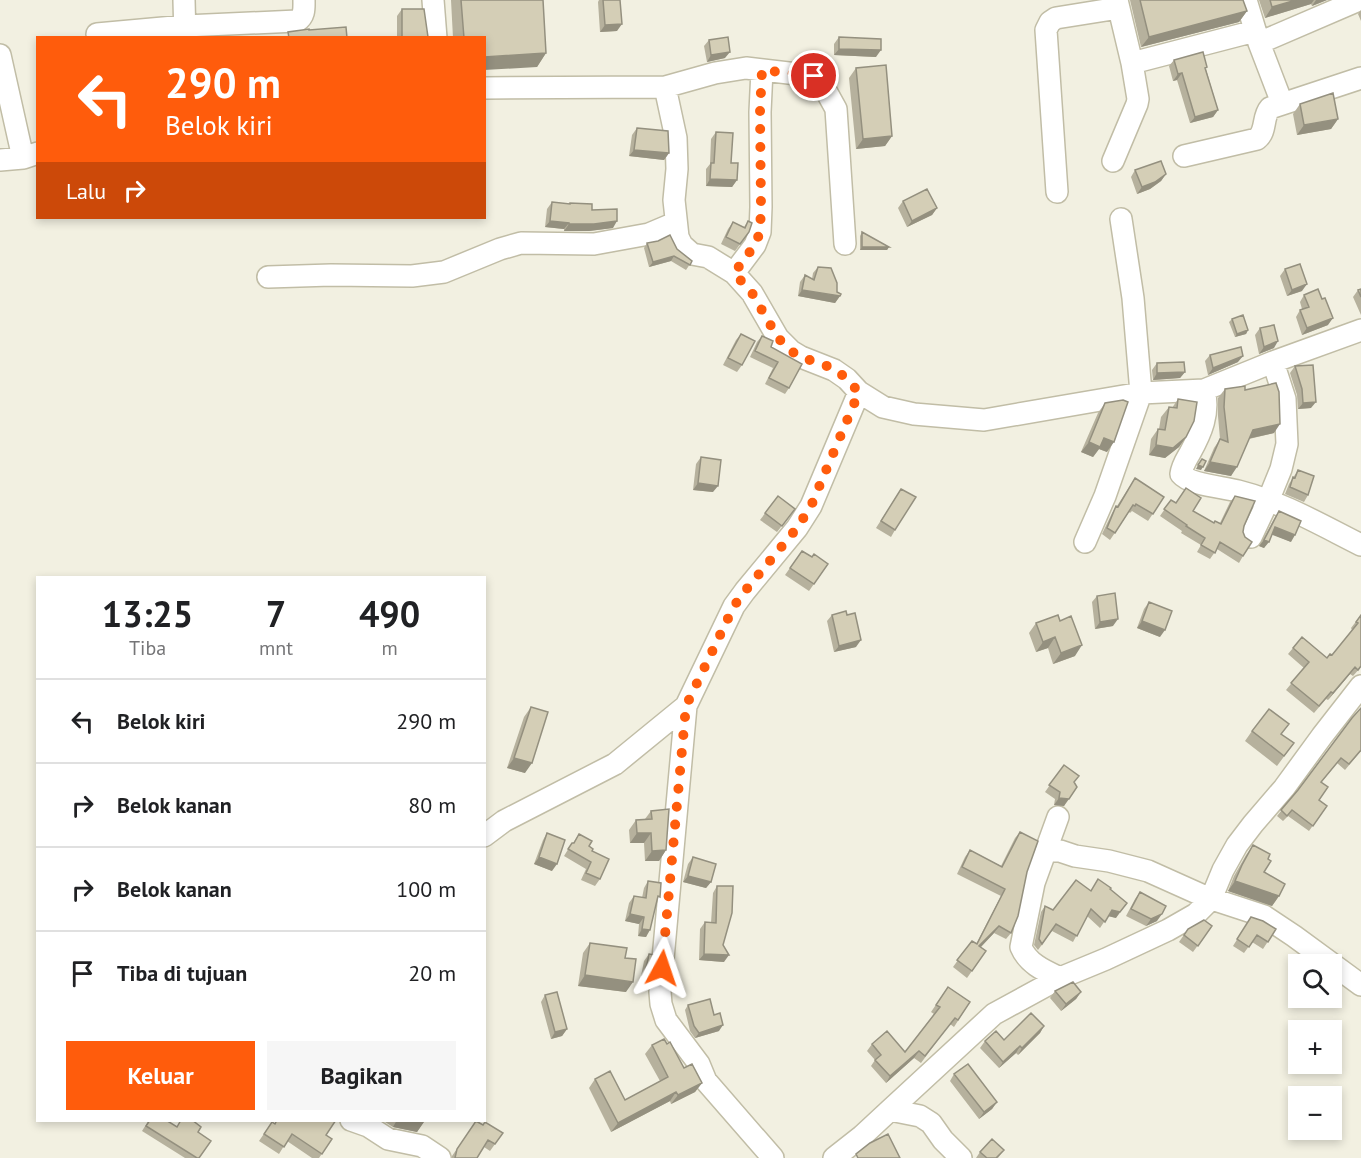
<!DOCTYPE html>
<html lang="id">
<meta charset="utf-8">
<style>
body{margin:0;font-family:"PT Sans",sans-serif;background:#f6f6f6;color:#202124;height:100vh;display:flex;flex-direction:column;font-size:22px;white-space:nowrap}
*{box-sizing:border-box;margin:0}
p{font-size:20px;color:#757577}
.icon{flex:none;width:33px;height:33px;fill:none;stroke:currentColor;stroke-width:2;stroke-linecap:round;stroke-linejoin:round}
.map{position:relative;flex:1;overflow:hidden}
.sheet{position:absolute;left:36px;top:576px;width:450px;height:546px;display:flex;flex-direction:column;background:#fff;border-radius:0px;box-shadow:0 3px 9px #0003}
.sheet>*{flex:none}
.top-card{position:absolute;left:36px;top:36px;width:450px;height:183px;border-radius:0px;box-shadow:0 3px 9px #0003;background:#ff5c0c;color:#fff;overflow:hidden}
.buttons{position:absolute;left:1288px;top:954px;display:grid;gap:12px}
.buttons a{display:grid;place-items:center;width:54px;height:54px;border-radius:0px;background:#fff;box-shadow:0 3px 9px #0003;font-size:30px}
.pin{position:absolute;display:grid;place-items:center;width:51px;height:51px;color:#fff;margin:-26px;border:3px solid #fff;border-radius:50%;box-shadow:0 2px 6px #0007}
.me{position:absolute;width:66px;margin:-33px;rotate:5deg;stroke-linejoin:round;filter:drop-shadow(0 0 4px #0008)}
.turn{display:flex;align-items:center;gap:21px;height:126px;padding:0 30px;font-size:27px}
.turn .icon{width:78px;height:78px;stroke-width:2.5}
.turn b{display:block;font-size:42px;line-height:51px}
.then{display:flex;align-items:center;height:57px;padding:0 30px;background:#0003;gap:12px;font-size:22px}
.eta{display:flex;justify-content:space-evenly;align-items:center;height:102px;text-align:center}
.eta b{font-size:36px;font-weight:800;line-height:42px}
.action{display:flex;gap:12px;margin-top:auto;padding:12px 30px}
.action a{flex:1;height:69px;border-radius:0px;background:#ff5c0c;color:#fff;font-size:24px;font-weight:800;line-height:69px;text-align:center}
.action a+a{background:#f6f6f6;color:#202124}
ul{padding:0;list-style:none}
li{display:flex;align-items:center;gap:18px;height:84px;padding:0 30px;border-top:2px solid #e0e0e0}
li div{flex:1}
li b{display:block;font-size:22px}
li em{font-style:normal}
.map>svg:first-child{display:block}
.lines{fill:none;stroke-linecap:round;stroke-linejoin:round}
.minor-casing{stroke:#c1bda6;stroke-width:24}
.minor{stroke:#fff;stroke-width:21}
.wall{fill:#b6b19d}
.shaded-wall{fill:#94907f}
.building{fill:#d4ceb6;stroke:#94907f;stroke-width:1.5}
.route{stroke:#ff5c0c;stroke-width:10;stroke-dasharray:0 18}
</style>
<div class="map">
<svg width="1361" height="1158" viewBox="0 0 1361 1158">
<rect width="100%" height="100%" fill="#f2f0e1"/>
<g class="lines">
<g class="minor-casing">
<path id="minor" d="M184 0 185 38
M433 0 436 38
M1246 0 1259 43 1282 103
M97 34 185 26 297 21C305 16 304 8 304 0
M1259 43 1359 0
M0 55 23 158
M1132 63 1255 31
M665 87 676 138 677 169 674 200 678 237 682 245 692 254 708 257 734 273 752 293 778 338 791 351 801 357 834 370 847 379 859 392 883 407 914 414 984 420 1141 393 1204 390 1273 362 1361 330
M484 88 665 87 715 73 746 68 814 76 820 80 836 109 845 244
M1184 156 1257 139C1267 131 1262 117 1270 108L1361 78
M0 160 23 158 38 153
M1113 161 1137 104 1138 99 1132 63 1117 0
M1057 192 1046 30 1050 22 1056 18 1119 8
M734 273 755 245 760 232 761 207 760 112 762 70
M268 277 331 275 412 276 444 272 500 249 521 243 594 244 649 234 675 223
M1204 390C1210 413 1201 433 1190 453 1186 460 1182 466 1181 474 1190 485 1223 487 1238 491 1282 502 1321 525 1361 545
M1251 537 1268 501 1281 469 1287 444 1285 399 1273 362
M1085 542 1105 496 1141 393 1133 298 1121 219
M686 706 660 992 661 1004 666 1020 699 1064 706 1081 773 1158
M1058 817 1034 883 1021 947C1028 964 1045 971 1060 978
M484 836 504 821 615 764 686 706 734 606 745 591 797 528 811 506 859 392
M1046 851H1060L1075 856 1109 861 1148 871 1206 897 1264 916 1294 936 1361 985
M890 1110 920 1116 931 1123 943 1140 961 1158
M351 1120 368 1126 388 1139 422 1146 440 1158
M834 1158 862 1136 890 1110 994 1014 1060 978 1106 959 1168 930 1196 914 1211 899 1223 870 1237 845 1253 824 1284 788 1322 736 1361 686"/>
</g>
<use href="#minor" class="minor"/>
</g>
<path class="wall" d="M451 0H543L546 53 537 67 484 38H453Z
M599 0H620L617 31 600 32 598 2Z
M1130 0H1243L1247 11 1239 22 1141 47Z
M1259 0H1327L1312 6 1311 4 1265 18Z
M402 9 428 37 427 38H397V16Z
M1361 10V21L1358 14Z
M839 37 876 57 834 55V44Z
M709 40 725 58 707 62 704 46Z
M1174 60 1206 69 1218 110 1213 117 1190 123 1177 80 1173 81 1169 66Z
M856 68 892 136 885 146 856 149 849 78Z
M1300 104 1338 119 1331 129 1297 135 1293 114Z
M637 128 669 153 664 160 629 156 632 135Z
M716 132 731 163 737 180 732 187 706 186V169L710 164 711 139Z
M1135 170 1166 174 1161 181 1150 189 1137 194 1131 177Z
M903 201 937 208 932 215 907 227 898 208Z
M552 202 592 210 613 228 589 231H564V229L545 227 547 209Z
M748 221 749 232 735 251 721 244 728 229 733 222 744 227Z
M862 232 889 247 887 250H860V236Z
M647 243 677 249 692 261 686 270 671 261 649 267 644 248Z
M818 267 840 296 835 303 798 296 800 282 805 275 812 279 813 273Z
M1285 269 1302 291 1287 296 1280 276Z
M1361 289V315L1353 297 1358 290Z
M1304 295 1328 325 1302 335 1296 317 1300 310 1302 309 1300 302Z
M1232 319 1248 330 1246 334 1235 337 1229 322Z
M1260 328 1274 348 1259 354 1255 335Z
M741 334 742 365 737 372 723 365 736 340Z
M762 336 771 347 789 388 785 394 765 384 773 368 750 357 757 342Z
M1210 355 1238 362 1208 375 1205 361Z
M1157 363 1185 372 1180 378 1153 380 1152 370Z
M1295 366 1311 408 1298 409 1297 395 1290 373Z
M1225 389 1245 390 1274 433 1249 439 1231 476 1204 471 1214 448 1220 439 1218 416V398Z
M1178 399 1186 437 1179 447 1165 458 1149 455 1151 439 1158 429H1159L1161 417 1169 407 1172 408Z
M1105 403 1107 452 1099 449 1093 457 1081 452 1098 413Z
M701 457 713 492 693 490 696 464Z
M1298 470 1308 495 1304 502 1285 494 1289 484Z
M1135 478 1164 497 1148 521 1132 511 1130 513 1129 512 1110 540 1102 534 1112 513 1116 506H1117Z
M901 489 895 530 891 537 876 528Z
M778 496 795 509 777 532 760 520Z
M1235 496 1244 526 1243 532V556L1239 563 1217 549 1210 559 1197 552 1201 545 1181 533 1182 531 1160 516 1171 500 1193 511 1214 523H1220L1230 502Z
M1279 511 1291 542 1272 534 1264 548 1259 546 1275 517Z
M802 551 812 557 828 564 809 591 785 575Z
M1097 596 1113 626 1095 629 1092 602Z
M1149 602 1160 637 1137 628 1144 609Z
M832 615H847L856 647 834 652 827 621Z
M1058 615 1075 656 1053 664 1048 648 1036 652 1029 633 1036 623Z
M1361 615V667L1353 676 1350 674 1328 700 1326 699 1314 713 1286 690 1304 668 1288 654 1293 648 1327 658 1332 655 1352 630 1351 628Z
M531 707 525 773 507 768 524 717Z
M1361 708V752H1360L1345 770 1337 763 1321 783 1319 800 1327 806 1309 831 1288 816 1283 821 1277 816 1298 790Z
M1252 731 1294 743 1277 766 1245 741Z
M1064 765 1074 782 1064 806 1054 805 1055 799 1045 792Z
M651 811 666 850 659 861H645L644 843H630L629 830 636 820 645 819Z
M1020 832 1027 872 1011 933 1006 939 994 933 981 947 986 951 967 978 953 967 972 941 976 944 1001 896 957 874 965 857 970 850 1001 866 1015 838Z
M547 833 552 871 534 864 543 840Z
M579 834 592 851 600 879 595 886 581 880 586 869 564 856 572 843H573Z
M1253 845 1268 859 1264 872 1279 896 1272 906 1228 891 1234 876 1246 855Z
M693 857 711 882 706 888 683 882 688 864Z
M648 881 657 901 646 937 638 936 639 924 625 921 629 903 634 896 642 898 644 888Z
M717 886 724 962 699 960 700 929 705 922 711 923 713 893Z
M1110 889 1116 918 1108 916 1100 928 1087 916 1073 942 1052 931 1038 950 1034 945 1041 912 1045 906 1053 910 1091 890Z
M1140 892 1157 921 1146 926 1126 916 1135 899Z
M1251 917 1276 929 1263 949 1252 942 1244 953 1233 946Z
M1212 926 1193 952 1179 942 1188 929Z
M590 943 625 958 626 992 578 986 583 953Z
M649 954V977L641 976 644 961Z
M948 987 970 1002 954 1027 950 1024 921 1063 914 1058 886 1083 871 1066 875 1060 867 1051 872 1044 905 1052 934 1014 931 1012Z
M1055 991 1081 992 1076 999 1061 1011 1050 998Z
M545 995 567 1029 562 1036 551 1039 541 1002Z
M688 1005 719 1031 695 1038 690 1031 685 1010Z
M1044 1026 1040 1033 1018 1055 1016 1053 999 1068 980 1048 985 1041 1004 1040Z
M667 1044 684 1068 702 1083 695 1092 671 1104 670 1101 611 1132 589 1088 595 1079 625 1100 660 1081 645 1054 652 1045Z
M954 1074 997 1102 992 1109 979 1119 950 1081Z
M149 1120 198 1132 199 1158H185L142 1131Z
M385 1120H425L417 1132 393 1127 385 1122Z
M476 1121 483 1125 503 1133 490 1151 484 1147 477 1158H452V1156Z
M272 1122 275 1123 326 1135 332 1139 319 1158H312L287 1141 279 1154 259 1141Z
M1004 1150 998 1158H976L980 1152Z"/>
<path class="shaded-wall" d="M1296 0H1314L1311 4 1265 18 1272 7Z
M1316 0H1327L1312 6Z
M1247 11 1239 22 1141 47 1149 37Z
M622 24 617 31 600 32 605 25Z
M839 49 881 50 876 57 834 55Z
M730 52 725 58 707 62 711 55Z
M546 53 537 67 484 70V57Z
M1182 73 1177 80 1173 81 1178 74Z
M1218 110 1213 117 1190 123 1195 117Z
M1338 119 1331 129 1297 135 1304 125Z
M892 136 885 146 856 149 863 139Z
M634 150 669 153 664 160 629 156Z
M1166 174 1161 181 1150 189 1137 194 1142 187Z
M710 179 737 180 732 187 706 186Z
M937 208 932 215 907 227 912 221Z
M550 221 569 223 564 229 545 227Z
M617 221 613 228 589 231H564L569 224Z
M862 247H889L887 250H860Z
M674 256 671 261 649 267 653 262Z
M1307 284 1302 291 1287 296 1292 290Z
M802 290 840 296 835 303 798 296Z
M1333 318 1328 325 1302 335 1307 328Z
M1248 330 1246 334 1235 337 1237 334Z
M1278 341 1274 348 1259 354 1264 347Z
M1243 356 1238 362 1208 375 1213 368Z
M1185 372 1180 378 1153 380 1157 373Z
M1316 402 1311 408 1298 409 1303 403Z
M1280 424 1274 433 1247 439 1253 430Z
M1186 437 1179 447 1165 458 1149 455 1156 445Z
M1104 438 1114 442 1107 452 1099 449 1093 457 1081 452 1089 442Z
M1210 462 1237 467 1231 476 1204 471Z
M1198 465 1203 467 1201 470 1196 469Z
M698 483 718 486 713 492 693 490Z
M1275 527 1295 535 1291 542 1270 534Z
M1264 540 1269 542 1264 548 1259 546Z
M1118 619 1113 626 1095 629 1100 622Z
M1142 621 1165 630 1160 637 1137 628Z
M1055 637 1048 648 1036 652 1043 642Z
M861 640 856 647 834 652 839 646Z
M1082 645 1075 656 1053 664 1061 653Z
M1355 667 1350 674 1328 700 1333 693Z
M514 758 532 763 525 773 507 768Z
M1059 798 1069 799 1064 806 1054 805Z
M637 833H651L644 843H630Z
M666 850 659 861H645L652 851Z
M539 857 557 864 552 871 534 864Z
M688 876 711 882 706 888 683 882Z
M1235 881 1279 896 1272 906 1228 891Z
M1127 903 1116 918 1108 916 1112 910Z
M630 914 644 917 639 924 625 921Z
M1162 914 1157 921 1146 926 1151 919Z
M999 926 994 933 975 953 979 946Z
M642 929 650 930 646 937 638 936Z
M704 954 729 955 724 962 699 960Z
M646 969 653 970 649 977 641 976Z
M585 975 633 982 626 992 578 986Z
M1081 992 1076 999 1061 1011 1066 1004Z
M723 1025 719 1031 695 1038 699 1033Z
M1044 1026 1040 1033 1018 1055 1022 1048Z
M567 1029 562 1036 551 1039 555 1032Z
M1020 1046 1016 1053 999 1068 1003 1062Z
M919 1051 914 1058 886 1083 890 1076Z
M702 1083 695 1092 671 1104 678 1095Z
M676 1092 670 1101 611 1132 618 1123Z
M997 1102 992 1109 979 1119 984 1112Z
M397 1120H418L424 1122 417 1132 393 1127Z"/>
<path class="building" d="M461 0H543L546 53 484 57V38H464Z
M603 0H620L622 24 605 25Z
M1140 0H1243L1247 11 1149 37Z
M1270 0H1296L1272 7Z
M402 9H424L428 37 402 38Z
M346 27 347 38H289L288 32 309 29V30Z
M728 37 730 52 711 55 709 40Z
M839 37 881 39V50L839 49Z
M1203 52 1207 67 1205 68 1218 110 1195 117 1182 73 1178 74 1174 60Z
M886 65 892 136 863 139 856 68Z
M1333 93 1338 119 1304 125 1300 104Z
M637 128 668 131 669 153 634 150Z
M716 132 733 133 731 163H738L737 180 710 179 711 163H714Z
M1161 161 1166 174 1155 182 1142 187 1135 170Z
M927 189 937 208 912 221 903 201Z
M552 202 570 204V203L592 204V210L617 209V221L594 224H569V223L550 221Z
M748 221 752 223 749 232 740 244 726 237 733 222 745 228Z
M862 232 889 247H862Z
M670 235 677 249 692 261 690 265 674 256 653 262 647 243 658 241Z
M1300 264 1307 284 1292 290 1285 269Z
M818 267 831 268 837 283V292L841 294 840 296 802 290 805 275 814 280Z
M1318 289 1322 299 1325 298 1333 318 1307 328 1300 310 1309 307 1304 295Z
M1361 289V297L1358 290Z
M1243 315 1248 330 1237 334 1232 319Z
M1274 325 1278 341 1264 347 1260 328Z
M741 334 755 341 742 365 728 358Z
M762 336 773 341 771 347 802 364 789 388 769 378 778 362 755 351Z
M1241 347 1243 356 1213 368 1210 355Z
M1184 362 1185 372 1157 373V363Z
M1313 365 1316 402 1303 403 1302 389 1295 366Z
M1276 383 1279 392 1280 424 1253 430 1237 467 1210 462 1220 439 1228 442 1224 407 1225 389 1245 386V390Z
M1178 399 1197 402 1194 421 1186 437 1173 448 1156 445 1158 429 1165 430 1169 407 1177 408Z
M1123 400 1128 402 1114 442 1104 438 1100 447 1089 442 1105 403Z
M701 457 721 460 718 486 698 483Z
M1202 459 1206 461 1203 467 1198 465Z
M1298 470 1314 476 1308 495 1290 487 1293 477 1295 478Z
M1135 478 1164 497 1153 514 1136 504 1135 506 1133 505 1115 533 1107 528 1116 506 1118 507Z
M1186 488 1201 498 1193 511 1214 523 1215 521 1221 524 1235 496 1255 501 1244 526 1243 532 1245 537 1252 542 1243 556 1220 542 1215 553 1201 545 1205 538 1186 526 1187 525 1164 509 1171 500 1176 503Z
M901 489 916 497 895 530 881 521Z
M778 496 795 509 782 526 765 513Z
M1279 511 1301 521 1295 535 1275 527 1269 542 1264 540Z
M802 551 812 557 814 554 828 564 814 584 790 568Z
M1115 593 1118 619 1100 622 1097 596Z
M1149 602 1172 611 1165 630 1142 621Z
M846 611 847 615 855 613 861 640 839 646 832 615Z
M1058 615 1060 621 1071 616 1082 645 1061 653 1055 637 1043 642 1036 623Z
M1361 615V666L1358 670 1355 667 1333 693 1331 692 1319 706 1291 683 1309 662 1293 648 1302 637 1327 658 1330 654 1332 655 1358 623 1356 622Z
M531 707 548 712 532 763 514 758Z
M1361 708V750L1349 764 1341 758 1321 782 1328 787 1319 800 1327 806 1313 826 1292 810 1287 816 1281 810 1298 790 1352 718Z
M1269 709 1289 724 1281 734 1294 743 1284 756 1252 731Z
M1064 765 1079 776 1074 782 1077 787 1069 799 1059 798 1060 792 1049 785Z
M669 809 666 850 652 851 651 833H637L636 820 652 819 651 811Z
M1020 832 1038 841 1027 872 1018 916 1011 933 999 926 979 946 986 951 972 971 957 960 972 941 977 944 1005 889 962 867 970 850 1002 867Z
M547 833 565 840 557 864 539 857Z
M579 834 592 841 589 846 593 849 592 851 609 859 600 879 586 873 591 862 568 849 572 843H574Z
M1253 845 1270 854 1268 859 1271 861 1264 872 1285 884 1279 896 1235 881 1242 865Z
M693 857 716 864 711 882 688 876Z
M1098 879 1111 888 1110 889 1127 903 1120 912 1112 910 1105 922 1091 909 1077 936 1056 924 1042 944 1039 939 1045 906 1053 910 1076 880 1091 891Z
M648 881 661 883 660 897 658 896 650 930 642 929 644 917 630 914 634 896 646 898Z
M717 886H733L732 913 723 945 729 955 704 954 705 922 716 923Z
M1140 892 1166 906 1162 914 1151 919 1131 909Z
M1251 917 1263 921 1276 929 1268 942 1257 935 1249 947 1237 939Z
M1204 920 1212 926 1198 946 1184 935 1188 929Z
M590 943 627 948 625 958 636 959 633 982 585 975Z
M649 954 655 955 653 970 646 969Z
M1073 982 1081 992 1066 1004 1055 991Z
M948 987 970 1002 958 1020 955 1018 925 1056 919 1051 890 1076 875 1060 881 1055 872 1044 887 1031 905 1052 940 1007 936 1005Z
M557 992 567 1029 555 1032 545 995Z
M710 999 714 1015 720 1013 723 1025 699 1033 694 1026 688 1005Z
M1031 1013 1044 1026 1022 1048 1020 1046 1003 1062 985 1041 996 1031 1004 1040Z
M664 1039 667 1044 670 1042 684 1068 692 1064 702 1083 678 1095 676 1092 618 1123 595 1079 610 1071 625 1100 668 1077 652 1045Z
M968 1064 997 1102 984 1112 954 1074Z
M150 1120H166L177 1127 181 1120H192L201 1127 198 1132 211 1141 199 1158H197L146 1126Z
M277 1120H336L326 1135 332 1139 322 1154 292 1134 284 1147 264 1134 272 1122 275 1124Z
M476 1121 483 1125 485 1122 503 1133 495 1144 488 1140 477 1158H455L457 1149Z
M888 1134 900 1158H858L856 1154 870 1143Z
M992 1139 1004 1150 996 1158H987L980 1152Z"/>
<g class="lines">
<path class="route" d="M662 968 686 706 734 606 745 591 797 528 811 506 859 392 841 374 827 366 801 357 791 351 778 338 752 293 734 273 755 245 760 232 761 207 760 112 762 70 814 76"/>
</g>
</svg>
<div class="buttons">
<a><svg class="icon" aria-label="search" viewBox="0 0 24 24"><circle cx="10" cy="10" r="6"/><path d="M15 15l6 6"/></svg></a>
<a>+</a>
<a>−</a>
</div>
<div class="pin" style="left:814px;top:76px;background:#d93025"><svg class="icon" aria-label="arrive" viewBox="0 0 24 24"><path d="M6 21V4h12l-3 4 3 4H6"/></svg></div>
<svg class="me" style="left:662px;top:968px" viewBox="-20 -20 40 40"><path d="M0-17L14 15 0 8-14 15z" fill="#ff5c0c" stroke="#fff" stroke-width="4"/></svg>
<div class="top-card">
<div class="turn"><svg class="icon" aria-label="left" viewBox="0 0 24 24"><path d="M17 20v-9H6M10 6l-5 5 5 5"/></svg><div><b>290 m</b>Belok kiri</div></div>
<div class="then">Lalu<svg class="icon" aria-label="right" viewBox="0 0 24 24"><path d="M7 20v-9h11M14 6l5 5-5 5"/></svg></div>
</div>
<section class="sheet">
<div class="eta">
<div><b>13:25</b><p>Tiba</p></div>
<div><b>7</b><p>mnt</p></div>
<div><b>490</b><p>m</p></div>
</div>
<ul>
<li><svg class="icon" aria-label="left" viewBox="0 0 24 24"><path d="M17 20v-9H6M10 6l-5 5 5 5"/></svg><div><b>Belok kiri</b></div><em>290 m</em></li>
<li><svg class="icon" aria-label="right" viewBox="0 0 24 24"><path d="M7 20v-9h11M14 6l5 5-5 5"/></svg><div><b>Belok kanan</b></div><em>80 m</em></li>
<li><svg class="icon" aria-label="right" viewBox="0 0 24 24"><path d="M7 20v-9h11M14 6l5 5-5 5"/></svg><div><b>Belok kanan</b></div><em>100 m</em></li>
<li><svg class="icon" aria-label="arrive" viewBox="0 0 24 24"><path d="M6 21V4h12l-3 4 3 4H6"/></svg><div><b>Tiba di tujuan</b></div><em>20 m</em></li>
</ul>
<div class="action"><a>Keluar</a><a>Bagikan</a></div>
</section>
</div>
